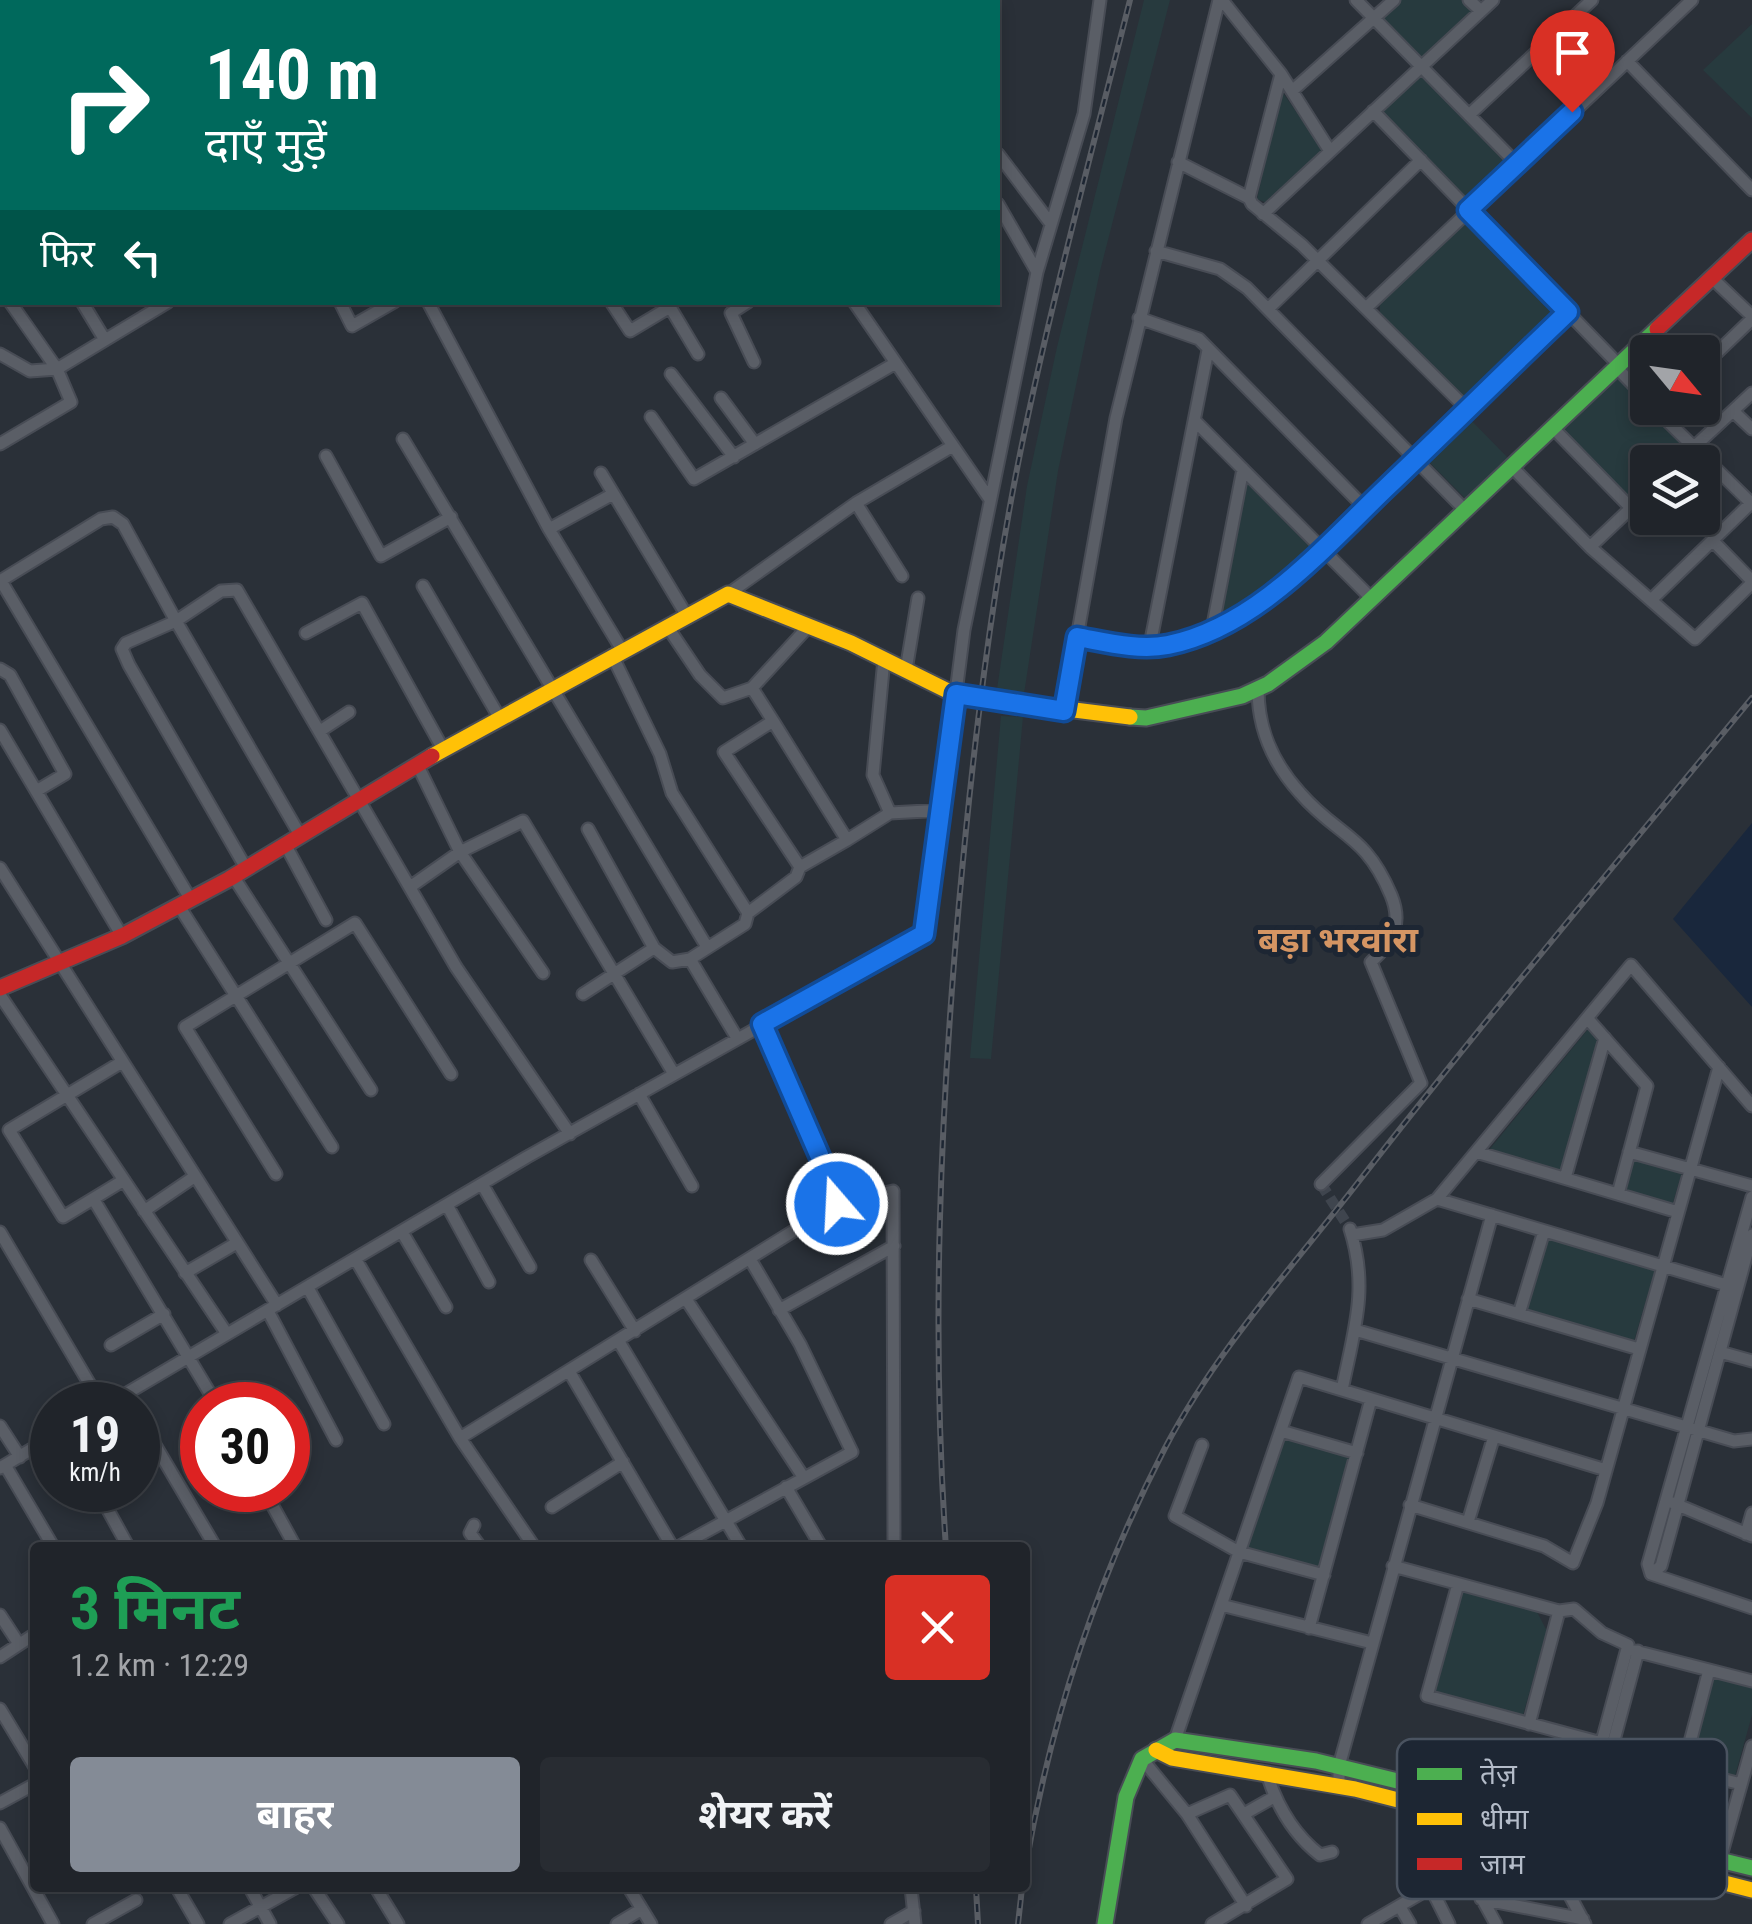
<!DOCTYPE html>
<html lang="hi">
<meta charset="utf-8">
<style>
body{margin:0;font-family:"Roboto Condensed","Noto Sans Devanagari",sans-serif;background:#282c32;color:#f1f3f6;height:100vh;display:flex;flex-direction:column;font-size:38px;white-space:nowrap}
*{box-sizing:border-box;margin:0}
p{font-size:32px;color:#a2a4a8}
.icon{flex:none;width:55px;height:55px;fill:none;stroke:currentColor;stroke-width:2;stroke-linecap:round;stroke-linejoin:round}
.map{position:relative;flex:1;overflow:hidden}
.panel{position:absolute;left:30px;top:1542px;width:1000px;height:350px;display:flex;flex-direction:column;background:#20242a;border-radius:10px;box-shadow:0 5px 15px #0003,0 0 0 2px #3d4147}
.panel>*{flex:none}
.hud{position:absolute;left:0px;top:0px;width:1000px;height:305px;box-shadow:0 5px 15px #0003,0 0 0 2px #3d4147;background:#00695c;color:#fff;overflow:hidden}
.needle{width:65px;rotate:119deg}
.fabs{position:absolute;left:1630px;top:335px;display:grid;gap:20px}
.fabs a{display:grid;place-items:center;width:90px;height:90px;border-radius:10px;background:#20242a;box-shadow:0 5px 15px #0003,0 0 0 2px #3d4147;font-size:50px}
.speed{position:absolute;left:30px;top:1382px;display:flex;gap:20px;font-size:50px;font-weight:700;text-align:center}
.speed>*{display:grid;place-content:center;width:130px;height:130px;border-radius:50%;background:#20242a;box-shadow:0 5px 15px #0003,0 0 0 2px #3d4147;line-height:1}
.speed small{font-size:25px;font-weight:400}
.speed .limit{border:15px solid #d22;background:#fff;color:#111}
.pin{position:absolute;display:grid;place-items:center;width:85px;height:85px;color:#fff;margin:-102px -42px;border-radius:50% 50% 50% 0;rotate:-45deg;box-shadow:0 0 10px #0007}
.pin .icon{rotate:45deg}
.me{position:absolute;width:110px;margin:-55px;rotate:341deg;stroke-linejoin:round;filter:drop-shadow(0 0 8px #0008)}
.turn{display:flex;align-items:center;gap:35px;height:210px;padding:0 40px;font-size:45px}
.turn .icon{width:130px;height:130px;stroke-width:2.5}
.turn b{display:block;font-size:70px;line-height:85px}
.then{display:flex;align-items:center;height:95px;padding:0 40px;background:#0003;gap:20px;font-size:38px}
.round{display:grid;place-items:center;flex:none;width:105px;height:105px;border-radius:10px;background:#282c32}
.overview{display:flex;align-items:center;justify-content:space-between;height:170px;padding:0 40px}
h1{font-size:60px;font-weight:700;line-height:75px;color:#1e9e55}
.primary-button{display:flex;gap:20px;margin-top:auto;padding:20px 40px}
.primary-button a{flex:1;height:115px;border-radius:10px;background:#848b96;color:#fff;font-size:40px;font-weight:700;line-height:115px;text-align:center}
.primary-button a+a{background:#282c32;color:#f1f3f6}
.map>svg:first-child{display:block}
.green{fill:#273a3e}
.water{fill:#19273c}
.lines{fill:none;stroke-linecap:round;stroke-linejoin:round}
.street-tunnel{stroke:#3f454e;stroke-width:11;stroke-dasharray:11 5.5;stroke-linecap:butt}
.street-casing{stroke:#484c55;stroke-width:15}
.fast-casing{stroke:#484c55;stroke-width:19}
.slow-casing{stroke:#484c55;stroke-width:19}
.jam-casing{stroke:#484c55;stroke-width:19}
.street{stroke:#5a5e66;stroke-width:11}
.fast{stroke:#4caf50;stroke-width:15}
.slow{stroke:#ffc107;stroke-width:15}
.jam{stroke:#c62828;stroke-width:15}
.rail-casing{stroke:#595d64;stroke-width:6}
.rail{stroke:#1d2633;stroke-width:2.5;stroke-dasharray:8;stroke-linecap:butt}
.route-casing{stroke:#114b97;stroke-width:25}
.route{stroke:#1a73e8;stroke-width:18}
.labels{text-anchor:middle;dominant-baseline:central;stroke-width:10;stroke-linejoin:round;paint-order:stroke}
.quarter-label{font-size:35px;font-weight:bold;fill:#d59563;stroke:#1d2633}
.key{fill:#1d2633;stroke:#4a5360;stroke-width:2.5}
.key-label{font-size:28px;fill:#b4bcc9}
</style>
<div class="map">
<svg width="1752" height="1924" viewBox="0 0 1752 1924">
<rect width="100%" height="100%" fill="#2a3038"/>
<path class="green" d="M1144 0H1170L1100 271 1058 471 1024 694 997 689 1027 486 1057 347Z
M1399 0H1461L1472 11 1421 61 1380 19Z
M1752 24V118L1703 70Z
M1421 74 1507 162 1468 201 1380 112Z
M1281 90 1323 150 1265 202 1257 199Z
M1462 223 1473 224 1554 308 1553 317 1473 397 1462 395 1380 314V303Z
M1616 375 1686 448 1670 462H1648L1647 485 1631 501 1561 428Z
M1468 417 1508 458 1466 499 1426 459Z
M1244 480 1312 549 1259 597 1223 621 1219 619Z
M1001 716 1023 717 991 1059 970 1058Z
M1589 1028 1598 1038 1562 1171 1489 1150Z
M1633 1158 1682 1172 1672 1206 1623 1192Z
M1547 1238 1655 1270 1634 1341 1526 1309Z
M1284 1436 1351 1456 1318 1569 1245 1550Z
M1460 1591 1537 1612 1547 1631 1523 1715 1435 1692Z
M1713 1676 1752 1687V1715L1735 1776 1689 1763Z"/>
<path class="water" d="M1752 823V1007L1673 919Z"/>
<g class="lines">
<path class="street-tunnel" d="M1321 1184 1350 1229"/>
<g class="street-casing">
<path id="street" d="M73 0 74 2
M155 0 156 2
M234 0 236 2
M310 0 311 2
M439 0 441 2
M520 0 522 2
M579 0 580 2
M657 0 659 2
M717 0 719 2
M978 0 980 2
M1222 0 1281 74 1330 151
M1356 0 1517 164
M1469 0 1481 11
M33 2 37 0
M249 2 254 0
M477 2 481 0
M803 2 807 0
M908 2 910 0
M0 23 2 21
M1627 61 1752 190
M1281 74 1249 198 1252 204 1302 245 1467 409
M1292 91 1394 0
M0 110 2 114
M1373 111 1619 365
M1469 115 1592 0
M0 144 2 143
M998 154 1051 224
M1178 162 1249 198
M998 204 1037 272
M0 209 2 208
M1263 214 1493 0
M1156 251 1220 269 1247 288 1465 510
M1712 278 1752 316
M0 285 2 289
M10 302 57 369 168 302
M82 302 105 340
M340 302 352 326 394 302
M428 302 549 529 622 650
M611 302 630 331 670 307 698 354
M748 302 731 313 754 362
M854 302 989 498
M1366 308 1692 0
M1268 309 1421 160
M1139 318 1199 339 1365 508
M0 354 30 371 57 369 71 402 0 444
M1702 367 1752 319
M1617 368 1648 400
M671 374 734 457
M721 398 755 444
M1654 408 1752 504
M1733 411 1752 429
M651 417 694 479 894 364
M1196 422 1372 599
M1553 428 1631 508
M403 439 707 947
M326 456 381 556 451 517
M1678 462 1752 393
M1512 467 1590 547 1695 639 1752 583
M601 473 687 616
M856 503 902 576
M549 529 613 494
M1713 541 1752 581
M1590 547 1648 492
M0 581 101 519 113 517 123 524 176 621 221 591 237 590 456 967 570 1134
M1 581 191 900
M423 586 499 717
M728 594 856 503 951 447
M1651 600 1751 503
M667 626 700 675 723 698 752 688 808 627
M1212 630 1243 469
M306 633 362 603 443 749
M1077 637 1165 646 1223 626 1254 607 1322 549 1568 312
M1150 645 1208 350
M612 655 660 754 672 793 748 913 796 877 800 867 724 752 773 721 847 840 890 813 873 775 884 659
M0 669 10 675 65 774 38 790
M906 670 918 598
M752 688 773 721
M1258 689C1258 729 1272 762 1300 793 1338 837 1365 833 1391 895 1403 924 1393 942 1371 962L1421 1083 1321 1184
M1064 711 1116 418 1219 0
M0 730 122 936
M320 731 349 712
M417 764 460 852 543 973
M890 813 944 810
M285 844 326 920
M800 867 847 840
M0 868 277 1305
M246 868 129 665 122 649 126 643 176 621 300 835
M233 876 371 1090
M410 887 460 852 523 821 674 1074
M179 906 332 1147
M654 948 672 962 690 959
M583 994 654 948 588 829
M0 995 227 1334
M1587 1018 1647 1086 1618 1194
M737 1038 690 959 745 924 748 913
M122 1062 9 1130 63 1217 124 1180
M639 1094 692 1186
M1476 1152 1678 1212
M1629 1152 1752 1186
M276 1174 185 1027 355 923 451 1074
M1565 1178 1605 1038
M482 1184 530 1267
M1437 1199 1730 1286
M94 1200 217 1405
M837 1204 893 1191 894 1548
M447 1205 489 1282
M144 1211 194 1177
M0 1232 102 1405
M402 1232 446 1307
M1352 1235 1383 1230 1437 1199 1631 965 1752 1106
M356 1260 460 1438 837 1204V1195L763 1024
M591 1260 635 1331
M185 1273 235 1244
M308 1288 384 1424
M686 1299 804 1478
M1468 1299 1639 1349
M779 1310 894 1246
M268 1311 336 1440
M1519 1314 1544 1231
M1355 1330 1734 1441 1752 1439
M618 1340 742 1548
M111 1345 164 1314
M1720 1352 1752 1361
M569 1371 673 1548
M1342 1390C1354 1330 1369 1288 1350 1229
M107 1405 527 1157 925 934 964 630 1037 272 1084 114 1100 0
M138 1416 216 1548
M0 1426 20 1457
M1281 1431 1357 1453
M460 1438 535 1548
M1202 1445 1175 1516 1239 1552 1324 1575
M5 1465 54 1548
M0 1468 52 1437
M786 1487 822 1548
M97 1490 129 1548
M264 1490 296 1548
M1673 1503 1752 1536
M1410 1505 1544 1546 1573 1563 1597 1503 1719 1067
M552 1507 623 1462
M1468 1522 1494 1436 1606 1470
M474 1525 470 1533 481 1548
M1746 1534 1752 1513
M676 1548 852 1452 800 1344 750 1259
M1393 1566 1559 1611 1574 1609 1602 1633 1628 1645 1566 1875 1568 1892 1585 1924
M1651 1574 1648 1564 1752 1197
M1651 1574 1661 1566 1752 1235
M1651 1574 1752 1608
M1458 1584 1427 1696 1613 1746
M1221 1605 1372 1643
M0 1615 19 1644
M1309 1628 1371 1399
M1635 1651 1752 1681
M0 1657 35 1634
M1709 1670 1683 1769 1741 1784
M0 1709 35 1767
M1529 1724 1559 1611
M1175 1740 1299 1377 1494 1436
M1142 1759 1187 1814 1246 1906
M1267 1774C1277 1806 1293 1834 1320 1855L1332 1852
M1339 1786V1766L1492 1215
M0 1803 35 1784
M1432 1808 1496 1924
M1187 1814 1230 1795 1287 1879 1212 1924
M1244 1814 1274 1797
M0 1828 53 1924
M1585 1848 1638 1651
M1714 1881 1752 1746
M177 1888 198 1924
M250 1888 270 1924
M314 1888 338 1924
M376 1888 398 1924
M629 1888 651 1924
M911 1888 915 1924
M1431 1888 1449 1924
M1481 1899 1583 1919
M1400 1907 1410 1924
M93 1924 136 1900
M230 1924 295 1888
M617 1924 642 1909
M891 1924 914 1911
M1368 1924 1463 1869"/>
</g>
<g class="fast-casing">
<path id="fast" d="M1130 717 1146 718 1242 696 1268 684 1326 642 1657 329
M1105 1924 1126 1797 1142 1759 1175 1740 1316 1761 1752 1868"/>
</g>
<g class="slow-casing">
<path id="slow" d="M432 756 728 594 851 643 956 695 1130 717
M1156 1750 1172 1758 1355 1789 1752 1890"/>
</g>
<g class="jam-casing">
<path id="jam" d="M1657 329 1752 240
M0 988 122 936 229 879 432 756"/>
</g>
<use href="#street" class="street"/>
<use href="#fast" class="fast"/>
<use href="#slow" class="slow"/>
<use href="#jam" class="jam"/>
<g class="rail-casing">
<path id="rail" d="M946 1548C931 1332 940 1118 959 903 973 749 991 595 1022 444 1053 295 1093 147 1130 0
M1025 1870C1050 1723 1096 1581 1165 1448 1216 1351 1289 1271 1356 1185 1484 1020 1619 860 1752 698
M976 1888 978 1924
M1018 1924 1022 1888"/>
</g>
<use href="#rail" class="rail"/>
</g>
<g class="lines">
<g class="route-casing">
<path id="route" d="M837 1204V1196L762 1024 924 934 956 694 1064 711 1077 637C1105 642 1139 651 1168 645 1257 627 1324 547 1387 487 1448 429 1507 370 1568 312L1468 210 1572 112"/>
</g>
<use href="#route" class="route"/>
</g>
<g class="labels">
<g class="quarter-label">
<text x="1338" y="940">बड़ा भरवांरा</text>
</g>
</g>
<rect x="1397" y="1739" width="330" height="160" rx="15" class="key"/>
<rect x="1417" y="1768" width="45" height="12" fill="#4caf50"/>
<rect x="1417" y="1813" width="45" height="12" fill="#ffc107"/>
<rect x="1417" y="1858" width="45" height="12" fill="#c62828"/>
<g class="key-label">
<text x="1480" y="1784">तेज़</text>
<text x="1480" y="1829">धीमा</text>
<text x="1480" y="1874">जाम</text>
</g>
</svg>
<div class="fabs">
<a><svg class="needle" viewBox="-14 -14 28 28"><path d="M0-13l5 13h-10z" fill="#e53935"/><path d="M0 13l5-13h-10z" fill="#a2a4a8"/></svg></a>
<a><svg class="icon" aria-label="layers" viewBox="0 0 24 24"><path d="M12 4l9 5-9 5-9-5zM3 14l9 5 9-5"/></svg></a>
</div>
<div class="speed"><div>19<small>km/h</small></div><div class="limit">30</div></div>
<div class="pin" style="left:1572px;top:112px;background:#d93025"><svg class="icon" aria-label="arrive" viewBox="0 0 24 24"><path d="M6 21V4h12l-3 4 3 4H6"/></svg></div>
<svg class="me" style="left:837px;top:1204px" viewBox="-20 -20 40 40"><circle r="17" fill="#1a73e8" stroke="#fff" stroke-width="3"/><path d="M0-11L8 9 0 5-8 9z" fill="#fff"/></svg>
<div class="hud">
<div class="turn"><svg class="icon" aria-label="right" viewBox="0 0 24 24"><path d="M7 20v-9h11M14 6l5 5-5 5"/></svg><div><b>140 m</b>दाएँ मुड़ें</div></div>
<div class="then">फिर<svg class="icon" aria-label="left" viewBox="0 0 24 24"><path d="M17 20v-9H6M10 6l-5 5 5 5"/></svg></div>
</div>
<section class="panel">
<div class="overview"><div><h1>3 मिनट</h1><p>1.2 km · 12:29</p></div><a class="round" style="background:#d93025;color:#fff"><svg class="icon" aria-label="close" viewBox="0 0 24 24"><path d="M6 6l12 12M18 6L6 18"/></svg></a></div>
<div class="primary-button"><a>बाहर</a><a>शेयर करें</a></div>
</section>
</div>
